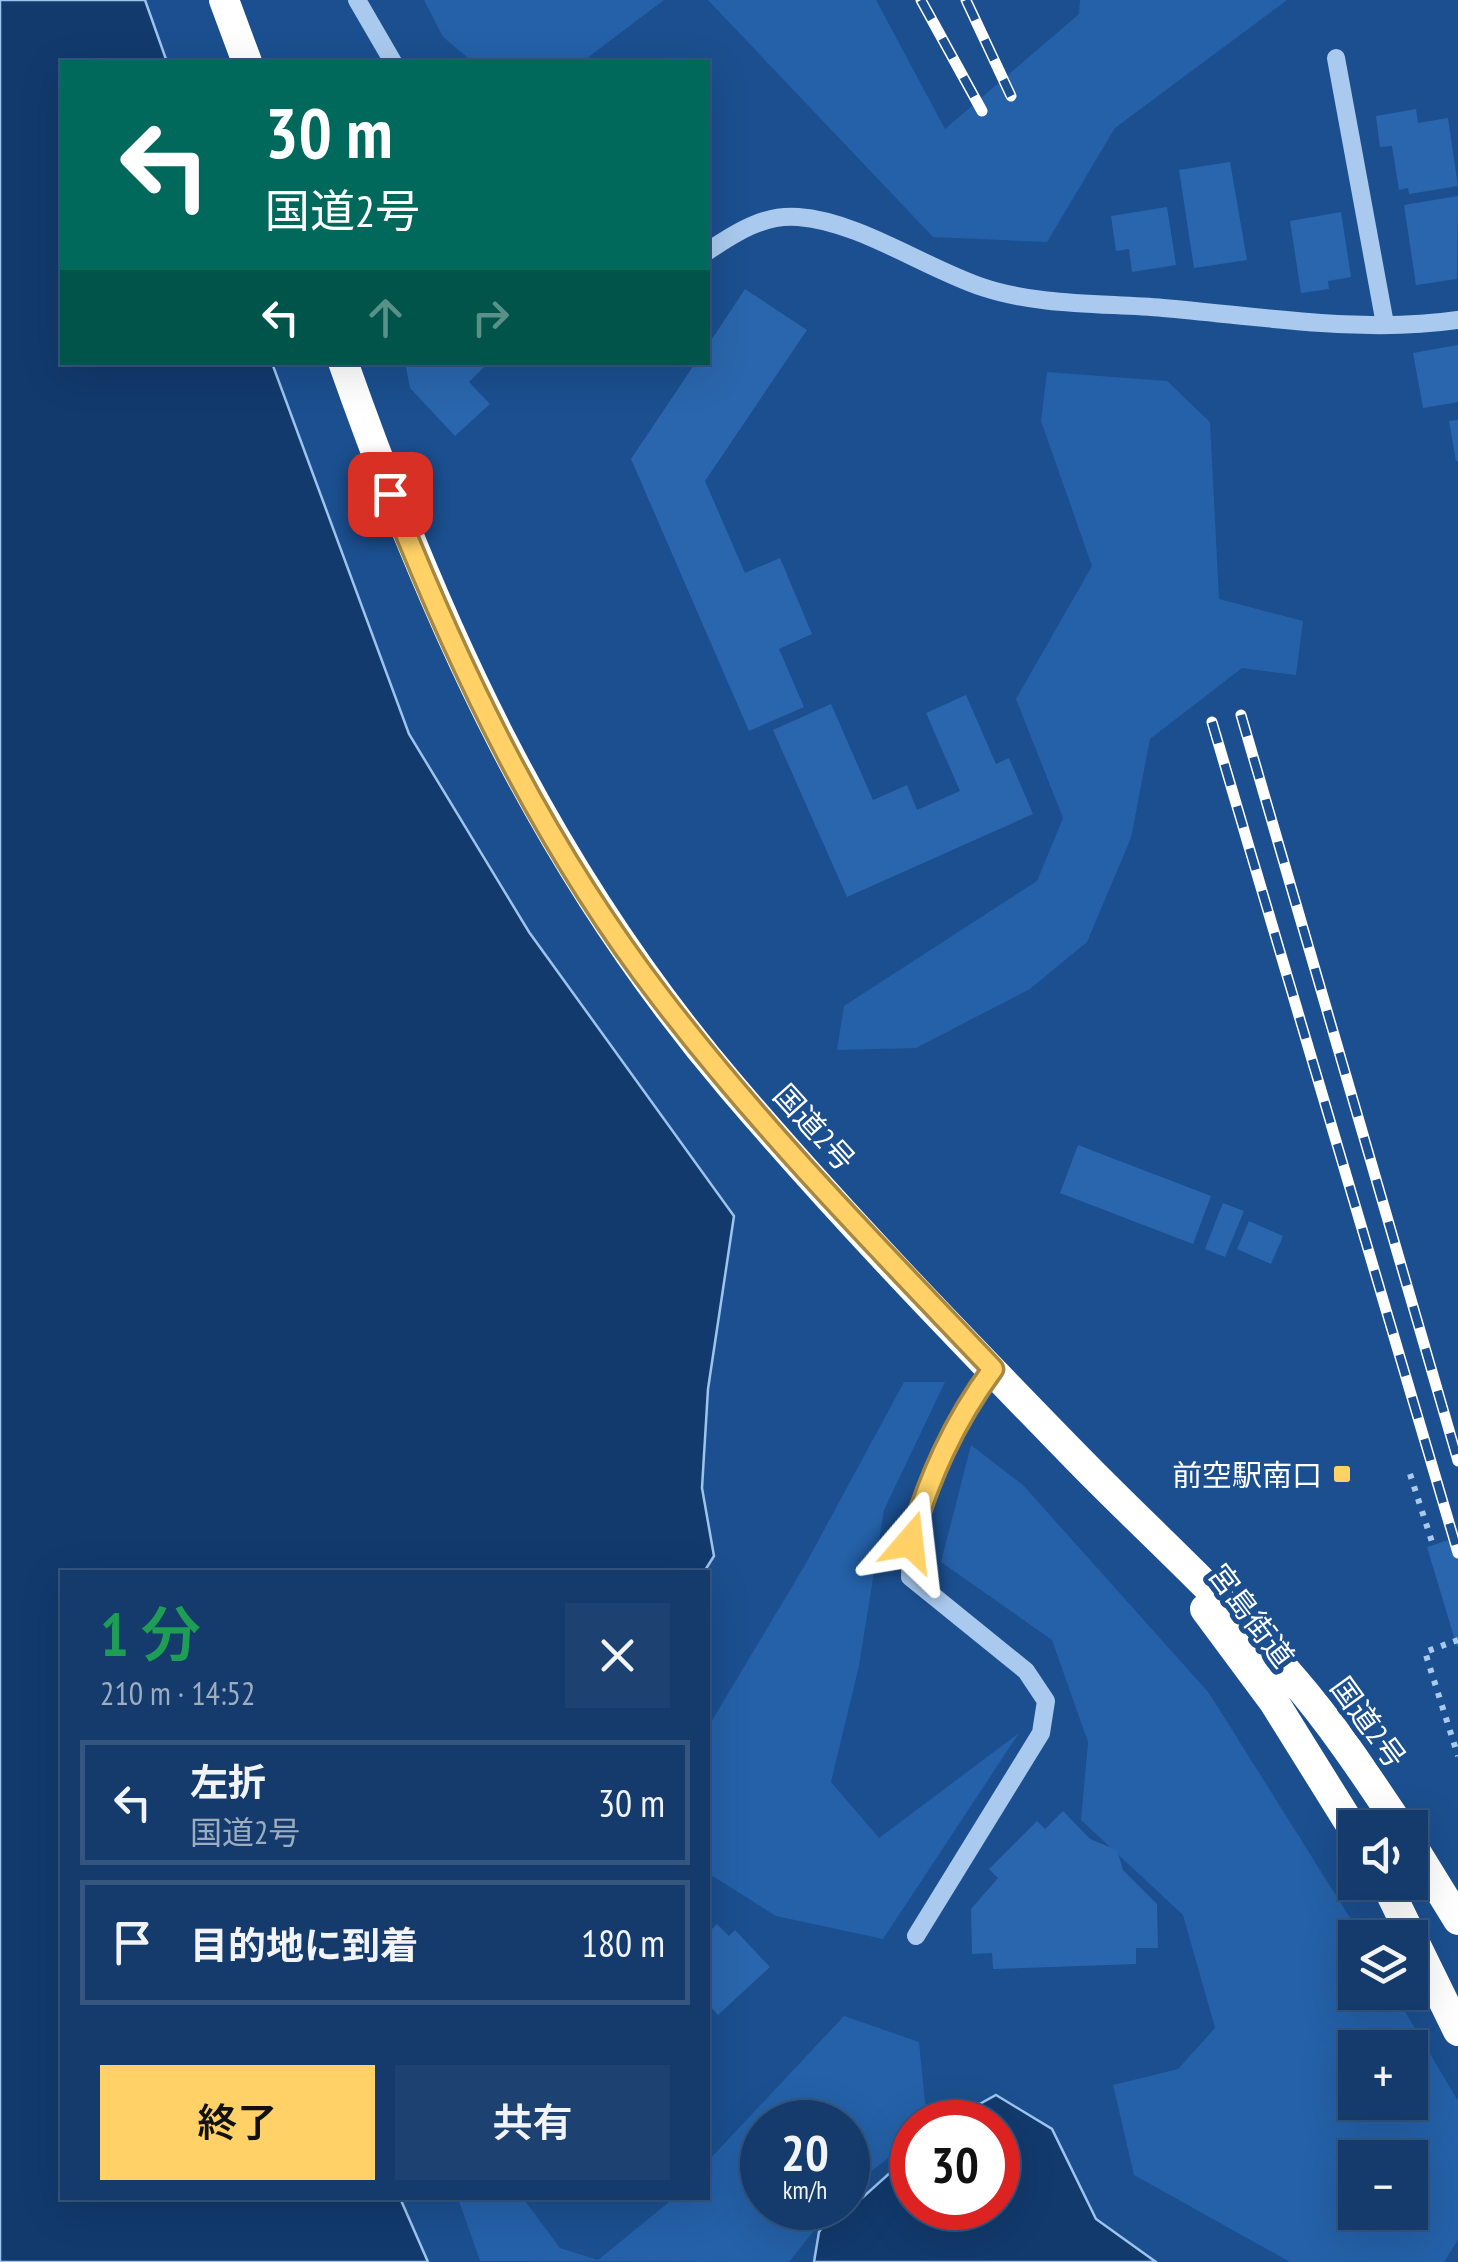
<!DOCTYPE html>
<html lang="ja">
<meta charset="utf-8">
<style>
body{margin:0;font-family:"PT Sans Narrow","Noto Sans JP",sans-serif;background:#1d4271;color:#f1f3f6;height:100vh;display:flex;flex-direction:column;font-size:38px;white-space:nowrap}
*{box-sizing:border-box;margin:0}
p{font-size:32px;color:#9dadc1}
.icon{flex:none;width:55px;height:55px;fill:none;stroke:currentColor;stroke-width:2;stroke-linecap:round;stroke-linejoin:round}
.map{position:relative;flex:1;overflow:hidden}
.sheet{position:absolute;left:60px;top:1570px;width:650px;height:630px;display:flex;flex-direction:column;background:#143b6b;border-radius:0px;box-shadow:0 10px 40px #0002,0 0 0 2px #33557e}
.sheet>*{flex:none}
.banner{position:absolute;left:60px;top:60px;width:650px;height:305px;border-radius:0px;box-shadow:0 10px 40px #0002,0 0 0 2px #33557e;background:#00695c;color:#fff;overflow:hidden}
.controls{position:absolute;left:1338px;top:1810px;display:grid;gap:20px}
.controls a{display:grid;place-items:center;width:90px;height:90px;border-radius:0px;background:#143b6b;box-shadow:0 10px 40px #0002,0 0 0 2px #33557e;font-size:50px}
.speed{position:absolute;left:740px;top:2100px;display:flex;gap:20px;font-size:50px;font-weight:700;text-align:center}
.speed>*{display:grid;place-content:center;width:130px;height:130px;border-radius:50%;background:#143b6b;box-shadow:0 10px 40px #0002,0 0 0 2px #33557e;line-height:1}
.speed small{font-size:25px;font-weight:400}
.speed .limit{border:15px solid #d22;background:#fff;color:#111}
.pin{position:absolute;display:grid;place-items:center;width:85px;height:85px;color:#fff;margin:-42px;border-radius:20px;box-shadow:0 5px 15px #0006}
.me{position:absolute;width:110px;margin:-55px;rotate:17deg;stroke-linejoin:round;filter:drop-shadow(0 0 8px #0008)}
.turn{display:flex;align-items:center;gap:35px;height:210px;padding:0 40px;font-size:45px}
.turn .icon{width:130px;height:130px;stroke-width:2.5}
.turn b{display:block;font-size:70px;line-height:85px}
.lanes{display:flex;align-items:center;height:95px;padding:0 40px;background:#0003;justify-content:center;gap:50px;direction:ltr}
.lanes .off{opacity:.35}
.round{display:grid;place-items:center;flex:none;width:105px;height:105px;border-radius:0px;background:#1d4271}
.summary{display:flex;align-items:center;justify-content:space-between;height:170px;padding:0 40px}
h1{font-size:60px;font-weight:600;line-height:75px;color:#1e9e55}
.button{display:flex;gap:20px;margin-top:auto;padding:20px 40px}
.button a{flex:1;height:115px;border-radius:0px;background:#ffd166;color:#111;font-size:40px;font-weight:600;line-height:115px;text-align:center}
.button a+a{background:#1d4271;color:#f1f3f6}
ul{padding:0;list-style:none}
li{display:flex;align-items:center;gap:30px;height:125px;margin:0 20px 15px;padding:0 20px;border:5px solid #33557e;border-radius:0px}
li div{flex:1}
li b{display:block;font-size:38px}
li em{font-style:normal}
.map>svg:first-child{display:block}
.green{fill:#2461a8;fill-rule:evenodd}
.water{fill:#123a6d;stroke:#9cc4f0;stroke-width:2.5}
.building{fill:#2a66ad}
.lines{fill:none;stroke-linecap:round;stroke-linejoin:round}
.path{stroke:#a9c9ee;stroke-width:6;stroke-dasharray:5 8;stroke-linecap:butt}
.minor{stroke:#a9c9ee;stroke-width:18}
.highway{stroke:#fff;stroke-width:30}
.rail-casing{stroke:#fff;stroke-width:11}
.rail{stroke:#1b4f8f;stroke-width:8;stroke-dasharray:22;stroke-linecap:butt}
.route-casing{stroke:#a68842;stroke-width:25}
.route{stroke:#ffd166;stroke-width:18}
.poi-dot{fill:#ffd166;stroke:#1b4f8f;stroke-width:4}
.labels{text-anchor:middle;dominant-baseline:central;stroke-width:10;stroke-linejoin:round;paint-order:stroke}
.street-label{font-size:30px;fill:#fff;stroke:#1b4f8f}
.poi-label{font-size:30px;fill:#fff;stroke:#1b4f8f;text-anchor:end}
</style>
<div class="map">
<svg width="1458" height="2262" viewBox="0 0 1458 2262">
<rect width="100%" height="100%" fill="#1b4f8f"/>
<path class="green" d="M424 0H664L582 62H473L443 37Z
M708 0H876L945 129 1079 14 1080 0H1287L1115 128 1047 242 933 237Z
M1047 372 1167 381 1210 422 1219 599 1303 621 1296 675 1242 668 1150 739 1131 838 1087 942 1030 989 916 1048 837 1050 844 1006 1037 881 1063 818 1016 699 1092 566 1041 421Z
M904 1382H945L884 1510 859 1666 831 1782 879 1838 1019 1733 883 1939 776 1916 708 1873V1727L805 1565Z
M971 1445 1023 1485 1209 1693 1362 1937 1355 1938V1992L1394 1993 1458 2101V2240L1444 2262H1290L1134 2175 1113 2085 1178 2069 1215 2028 1183 1915 1081 1820 1088 1742 1052 1640 941 1562ZM1355 2048H1410V2102H1355ZM1355 2158H1410V2212H1355Z
M844 2016 919 2042 927 2122H912V2140L848 2189V2122H762V2208H832L789 2262 480 2261 458 2198H523L560 2248 598 2260 674 2198H708V2161Z"/>
<path class="water" d="M0 0H145L167 62H62V362L272 363 409 734 529 932 734 1216 708 1389 702 1488 714 1556 704 1572H62V2198H400L428 2262H0Z
M996 2095 1052 2129 1096 2219 1156 2262H814L819 2232 835 2208H848V2203L861 2199 912 2153V2208H998V2122H947Z"/>
<path class="building" d="M1416 109 1418 123 1448 118 1458 186 1409 194 1408 188 1399 190 1392 146 1380 147 1376 116Z
M1230 162 1247 260 1194 268 1179 170Z
M1458 196 1457 279 1416 285 1404 205Z
M1167 207 1176 265 1132 272 1129 249 1116 251 1111 216Z
M1341 212 1351 277 1328 281 1329 289 1301 293 1290 221Z
M745 289 807 330 705 481 745 573 780 558 812 634 779 649 804 707 749 731 631 459 696 362H708V345Z
M1458 345V402L1423 408 1413 353Z
M405 362H489L469 382 490 404 455 436 410 388Z
M1458 420V461H1456L1449 421Z
M966 695 996 764 1009 758 1033 814 847 897 773 730 831 704 873 800 907 785 917 810 960 791 926 713Z
M1078 1145 1211 1196 1193 1244 1060 1193Z
M1223 1203 1244 1211 1225 1257 1205 1249Z
M1249 1221 1283 1236 1271 1264 1237 1249Z
M1458 1537V1646L1457 1647 1427 1547Z
M1063 1811 1090 1839 1117 1850 1123 1870 1157 1904 1158 1948H1136V1964L993 1969 992 1953 972 1954 971 1909 998 1878 989 1869 1037 1821 1045 1829Z
M717 1924 729 1936 735 1930 770 1967 718 2015 708 2004V1933Z"/>
<g class="lines">
<path class="path" d="M1410 1474 1433 1545
M1458 1640 1425 1652 1458 1756"/>
<path class="minor" d="M357 0 393 62
M1336 58 1385 324
M708 251C735 233 764 214 798 217 858 221 925 268 982 287 1038 306 1104 303 1163 308 1259 316 1362 334 1458 320
M916 1936 1041 1733 1046 1701 1026 1671 910 1577C910 1500 948 1430 993 1369"/>
<path class="highway" d="M224 0 247 62
M343 362C437 628 546 869 731 1086 840 1214 958 1336 1075 1456 1147 1530 1226 1600 1293 1679 1333 1725 1367 1777 1401 1828
M1205 1609 1274 1702 1355 1832
M1410 1842 1458 1920
M1385 1882 1458 2031"/>
<g class="rail-casing">
<path id="rail" d="M921 0 982 111
M966 0 1011 96
M1241 715 1458 1461
M1212 722 1458 1553"/>
</g>
<use href="#rail" class="rail"/>
</g>
<g class="lines">
<g class="route-casing">
<path id="route" d="M390 494C460 672 544 846 661 998 762 1130 879 1249 993 1369 953 1423 929 1478 910 1542"/>
</g>
<use href="#route" class="route"/>
</g>
<rect class="poi-dot" x="1332" y="1464" width="20" height="20" rx="5"/>
<g class="labels">
<g class="street-label">
<text transform="translate(815 1127) rotate(48)">国道2号</text>
<text transform="translate(1252 1615) rotate(53)">宮島街道</text>
<text transform="translate(1369 1722) rotate(54)">国道2号</text>
</g>
<g class="poi-label">
<text x="1322" y="1474">前空駅南口</text>
</g>
</g>
</svg>
<div class="controls">
<a><svg class="icon" aria-label="sound" viewBox="0 0 24 24"><path d="M4 9h4l5-4v14l-5-4H4zM17 9q2 3 0 6"/></svg></a>
<a><svg class="icon" aria-label="layers" viewBox="0 0 24 24"><path d="M12 4l9 5-9 5-9-5zM3 14l9 5 9-5"/></svg></a>
<a>+</a>
<a>−</a>
</div>
<div class="speed"><div>20<small>km/h</small></div><div class="limit">30</div></div>
<div class="pin" style="left:390px;top:494px;background:#d93025"><svg class="icon" aria-label="arrive" viewBox="0 0 24 24"><path d="M6 21V4h12l-3 4 3 4H6"/></svg></div>
<svg class="me" style="left:910px;top:1542px" viewBox="-20 -20 40 40"><path d="M0-17L14 15 0 8-14 15z" fill="#ffd166" stroke="#fff" stroke-width="4"/></svg>
<div class="banner">
<div class="turn"><svg class="icon" aria-label="left" viewBox="0 0 24 24"><path d="M17 20v-9H6M10 6l-5 5 5 5"/></svg><div><b>30 m</b>国道2号</div></div>
<div class="lanes"><svg class="icon" aria-label="left" viewBox="0 0 24 24"><path d="M17 20v-9H6M10 6l-5 5 5 5"/></svg><svg class="icon off" aria-label="ahead" viewBox="0 0 24 24"><path d="M12 20V5M6 11l6-6 6 6"/></svg><svg class="icon off" aria-label="right" viewBox="0 0 24 24"><path d="M7 20v-9h11M14 6l5 5-5 5"/></svg></div>
</div>
<section class="sheet">
<div class="summary"><div><h1>1 分</h1><p>210 m · 14:52</p></div><a class="round"><svg class="icon" aria-label="close" viewBox="0 0 24 24"><path d="M6 6l12 12M18 6L6 18"/></svg></a></div>
<ul>
<li><svg class="icon" aria-label="left" viewBox="0 0 24 24"><path d="M17 20v-9H6M10 6l-5 5 5 5"/></svg><div><b>左折</b><p>国道2号</p></div><em>30 m</em></li>
<li><svg class="icon" aria-label="arrive" viewBox="0 0 24 24"><path d="M6 21V4h12l-3 4 3 4H6"/></svg><div><b>目的地に到着</b></div><em>180 m</em></li>
</ul>
<div class="button"><a>終了</a><a>共有</a></div>
</section>
</div>
